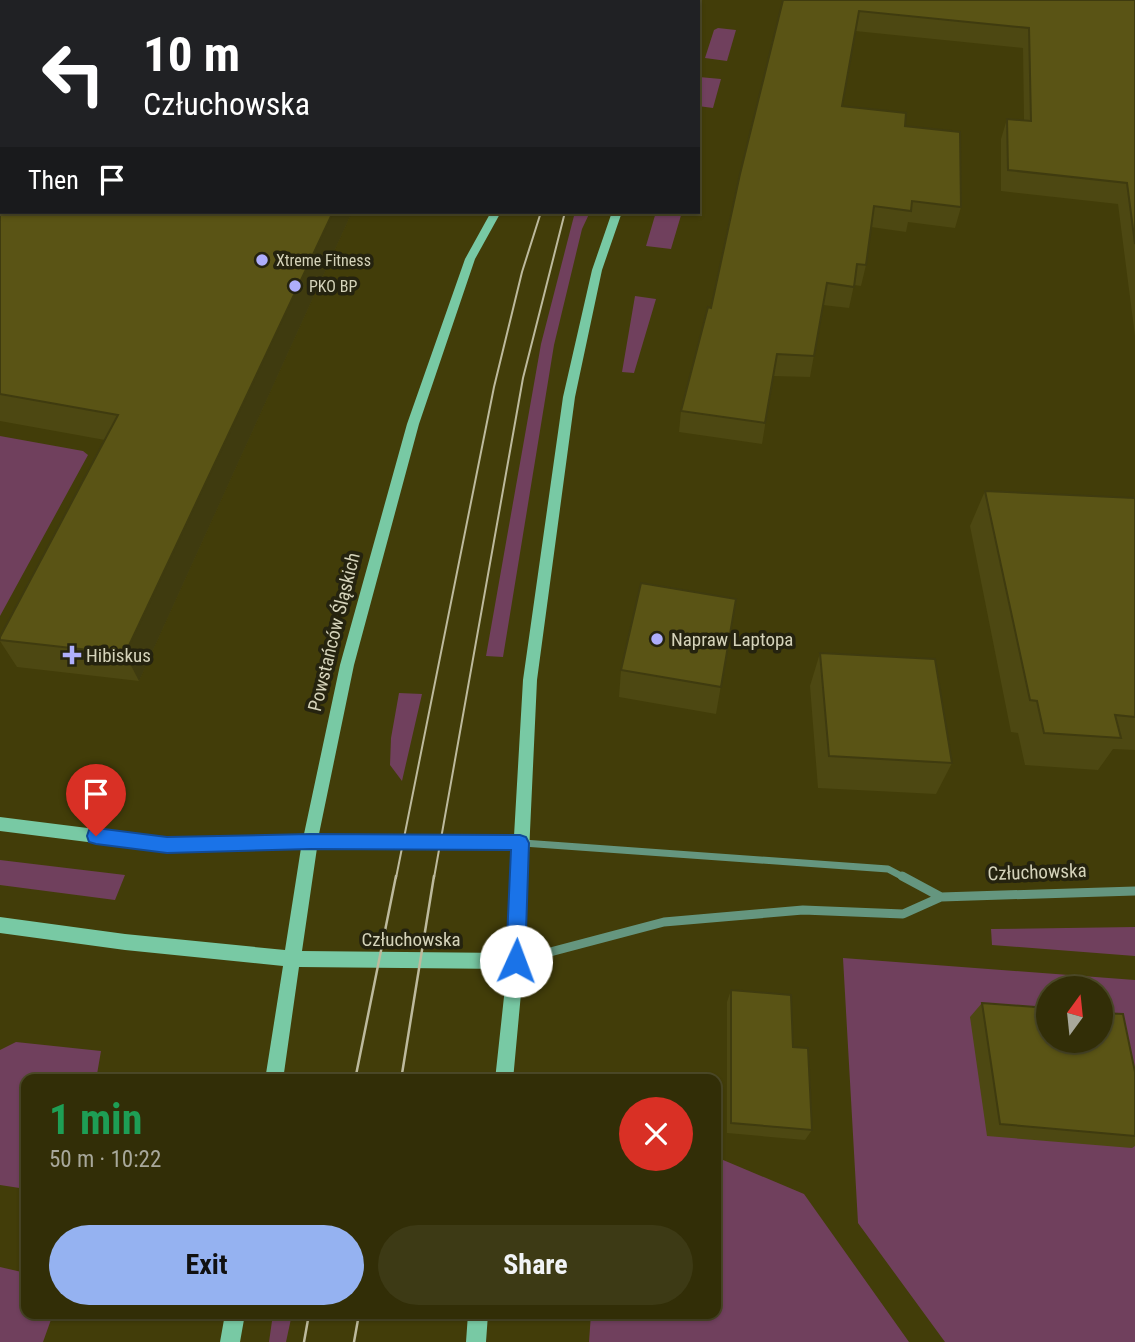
<!DOCTYPE html>
<meta charset="utf-8">
<style>
body{margin:0;font-family:"Roboto Condensed",sans-serif;background:#3d3a15;color:#f1f3f6;height:100vh;display:flex;flex-direction:column;font-size:26px;white-space:nowrap}
*{box-sizing:border-box;margin:0}
p{font-size:23px;color:#a8a89b}
.icon{flex:none;width:38px;height:38px;fill:none;stroke:currentColor;stroke-width:2;stroke-linecap:round;stroke-linejoin:round}
.map{position:relative;flex:1;overflow:hidden}
.sheet{position:absolute;left:21px;top:1074px;width:700px;height:245px;display:flex;flex-direction:column;background:#322e07;border-radius:14px;box-shadow:0 2px 5px #0004,0 0 0 2px #4d4a28}
.sheet>*{flex:none}
.banner{position:absolute;left:0px;top:0px;width:700px;height:214px;box-shadow:0 2px 5px #0004,0 0 0 2px #4d4a28;background:#202124;color:#fff;overflow:hidden}
.needle{width:46px;rotate:15deg}
.controls{position:absolute;left:1036px;top:976px;display:grid;gap:14px}
.controls a{display:grid;place-items:center;width:77px;height:77px;border-radius:50%;background:#322e07;box-shadow:0 2px 5px #0004,0 0 0 2px #4d4a28;font-size:35px}
.pin{position:absolute;display:grid;place-items:center;width:60px;height:60px;color:#fff;margin:-72px -30px;border-radius:50% 50% 50% 0;rotate:-45deg;box-shadow:0 0 7px #0007}
.pin .icon{rotate:45deg}
.me{position:absolute;width:77px;margin:-38px;rotate:2deg;stroke-linejoin:round;filter:drop-shadow(0 0 5px #0008)}
.turn{display:flex;align-items:center;gap:24px;height:147px;padding:0 28px;font-size:32px}
.turn .icon{width:91px;height:91px;stroke-width:2.5}
.turn b{display:block;font-size:49px;line-height:60px}
.then{display:flex;align-items:center;height:66px;padding:0 28px;background:#0003;gap:14px;font-size:26px}
.round{display:grid;place-items:center;flex:none;width:74px;height:74px;border-radius:37px;background:#3d3a15}
.head{display:flex;align-items:center;justify-content:space-between;height:119px;padding:0 28px}
h1{font-size:42px;font-weight:700;line-height:52px;color:#1e9e55}
.primary-button{display:flex;gap:14px;margin-top:auto;padding:14px 28px}
.primary-button a{flex:1;height:80px;border-radius:42px;background:#95b2f1;color:#111;font-size:28px;font-weight:700;line-height:80px;text-align:center}
.primary-button a+a{background:#3d3a15;color:#f1f3f6}
.map>svg:first-child{display:block}
.green{fill:#70405d;fill-rule:evenodd}
.lines{fill:none;stroke-linecap:round;stroke-linejoin:round}
.lane{stroke:#65967f;stroke-width:3.5}
.street-far1{stroke:#65967f;stroke-width:7}
.street{stroke:#65967f;stroke-width:9}
.secondary{fill:#78c9a4;fill-rule:evenodd}
.tram-far1{stroke:#bdba9d;stroke-width:2}
.tram{stroke:#bdba9d;stroke-width:2.5}
.wall{fill:#4d4812}
.shaded-wall{fill:#3f3b0f}
.building{fill:#5a5415;stroke:#3f3b0f;stroke-width:2}
.route{fill:#1a73e8;stroke:#114b97;stroke-width:2}
.poi-dot{fill:#aeaefb;stroke:#25230f;stroke-width:2.5}
.labels{text-anchor:middle;dominant-baseline:central;stroke-width:7;stroke-linejoin:round;paint-order:stroke}
.far-poi-label{font-size:16px;fill:#d5d3ba;stroke:#25230f;text-anchor:start}
.street-label{font-size:19px;fill:#d5d3ba;stroke:#25230f}
.poi-label{font-size:19px;fill:#d5d3ba;stroke:#25230f;text-anchor:start}
</style>
<div class="map">
<svg width="1135" height="1342" viewBox="0 0 1135 1342">
<rect width="100%" height="100%" fill="#423d09"/>
<path class="green" d="M718 28 736 30 727 61 705 58 714 30Z
M699 77 721 79 713 108 698 106Z
M575 212H590L582 229 554 345 503 657 486 656 541 344Z
M656 212H682L671 249 646 246Z
M635 296 656 299 634 373 622 372Z
M0 436 83 451 88 455 0 616Z
M399 693 422 694 402 781 390 765 391 738Z
M0 860 125 875 115 900 0 885Z
M1135 927V956L992 945 991 929Z
M843 958 1135 980V1342H945L858 1223ZM1048 989H1101V1041H1048Z
M16 1042 101 1051 96 1080H26V1189L0 1185V1050Z
M716 1157 804 1194 909 1342H589L591 1314H716Z
M0 1267 26 1273V1314H53L43 1342H0Z
M273 1314H292L286 1342H269Z"/>
<g class="lines">
<path class="lane" d="M21 2 23 0
M0 20 2 18"/>
<path class="street-far1" d="M523 843 888 869 905 878"/>
<path class="street" d="M902 876 941 897
M516 961 664 922 803 910 903 914 941 897 1135 891"/>
<path class="secondary" d="M599 0H607L598 2Z
M688 0H696L687 2Z
M491 212H501L475 259 419 424 354 665 319 834 514 836 523 680 563 397 592 270 612 212H622L602 270 575 397 537 680 524 961 513 1080H495L507 969 299 967 283 1080H265L283 966 125 950 0 933V917L125 934 285 950 301 848 167 852 0 831V817L167 838 304 834 340 665 407 424 465 259ZM317 848 514 850 508 953 302 951Z
M225 1314H245L240 1342H220Z
M468 1314H488L486 1342H466Z"/>
<path class="tram-far1" d="M396 878 494 387 522 272 541 212
M434 878 523 378 565 212"/>
<path class="tram" d="M355 1080 396 876
M401 1080 434 876
M304 1342 309 1314
M354 1342 359 1314"/>
</g>
<path class="wall" d="M783 0H1135V336L1118 204 1001 191V139L1007 119 1024 120 1023 48 855 31 842 106 905 126 961 207 955 228 908 222 906 232 871 227 866 265 861 286 854 285 849 308 823 305 810 377 773 376 762 444 679 432 681 411 711 308Z
M2 74V105L0 101V76Z
M0 184 2 212H352L139 681 17 667 0 641V637L105 440 0 421Z
M985 491 1135 498V750L1113 749 1098 770 1025 765 1018 733 1011 732 970 526Z
M736 599 716 714 619 697 621 670Z
M820 653 952 763 936 794 818 788 810 686Z
M731 990 793 1047 812 1130 805 1140 727 1133V1002Z
M982 1003 1135 1072V1146L1132 1148 987 1136 970 1017Z"/>
<path class="shaded-wall" d="M451 0H471L470 2H450Z
M333 212H352L139 681 125 654Z"/>
<path class="building" d="M221 0H451L450 2H219Z
M783 0H1135V244L1127 183 1008 170 1007 119 1031 121 1029 28 859 11 842 106 906 113 905 126 960 132 961 207 912 201 911 211 874 206 866 265 857 264 854 287 827 283 814 356 777 354 765 423 681 411 708 307 711 308 740 174Z
M0 184H2V212H333L125 654 0 640V637L118 415 0 394Z
M985 491 1135 498V717L1115 715 1121 738 1044 733 1037 701 1030 700Z
M641 583 736 599 721 687 621 670Z
M820 653 935 659 952 763 829 756Z
M731 990 791 995 793 1047 808 1048 812 1130 731 1123Z
M982 1003 1048 1008V1041H1101V1013L1123 1014 1135 1072V1136L1000 1124Z"/>
<path class="route" d="M96 828 167 837 310 834 520 835 526 837 529 843 525 961 522 967 516 970 509 967 506 961 511 850 310 849 167 853 96 844 89 842 87 836 89 830Z"/>
<g class="poi-dot">
<circle cx="262" cy="260" r="7"/>
<circle cx="295" cy="286" r="7"/>
<circle cx="657" cy="639" r="7"/>
<path d="M68.5 644.5h7v7h7v7h-7v7h-7v-7h-7v-7h7z"/>
</g>
<g class="labels">
<g class="far-poi-label">
<text x="276" y="260">Xtreme Fitness</text>
<text x="309" y="286">PKO BP</text>
</g>
<g class="street-label">
<text transform="translate(334 632) rotate(-76)">Powstańców Śląskich</text>
<text transform="translate(1037 872) rotate(-2)">Człuchowska</text>
<text x="411" y="939">Człuchowska</text>
</g>
<g class="poi-label">
<text x="671" y="639">Napraw Laptopa</text>
<text x="86" y="655">Hibiskus</text>
</g>
</g>
</svg>
<div class="controls">
<a><svg class="needle" viewBox="-14 -14 28 28"><path d="M0-13l5 13h-10z" fill="#e53935"/><path d="M0 13l5-13h-10z" fill="#a8a89b"/></svg></a>
</div>
<div class="pin" style="left:96px;top:836px;background:#d93025"><svg class="icon" aria-label="arrive" viewBox="0 0 24 24"><path d="M6 21V4h12l-3 4 3 4H6"/></svg></div>
<svg class="me" style="left:516px;top:961px" viewBox="-20 -20 40 40"><circle r="19" fill="#fff"/><path d="M0-13L10 11 0 6-10 11z" fill="#1a73e8"/></svg>
<div class="banner">
<div class="turn"><svg class="icon" aria-label="left" viewBox="0 0 24 24"><path d="M17 20v-9H6M10 6l-5 5 5 5"/></svg><div><b>10 m</b>Człuchowska</div></div>
<div class="then">Then<svg class="icon" aria-label="arrive" viewBox="0 0 24 24"><path d="M6 21V4h12l-3 4 3 4H6"/></svg></div>
</div>
<section class="sheet">
<div class="head"><div><h1>1 min</h1><p>50 m · 10:22</p></div><a class="round" style="background:#d93025;color:#fff"><svg class="icon" aria-label="close" viewBox="0 0 24 24"><path d="M6 6l12 12M18 6L6 18"/></svg></a></div>
<div class="primary-button"><a>Exit</a><a>Share</a></div>
</section>
</div>
